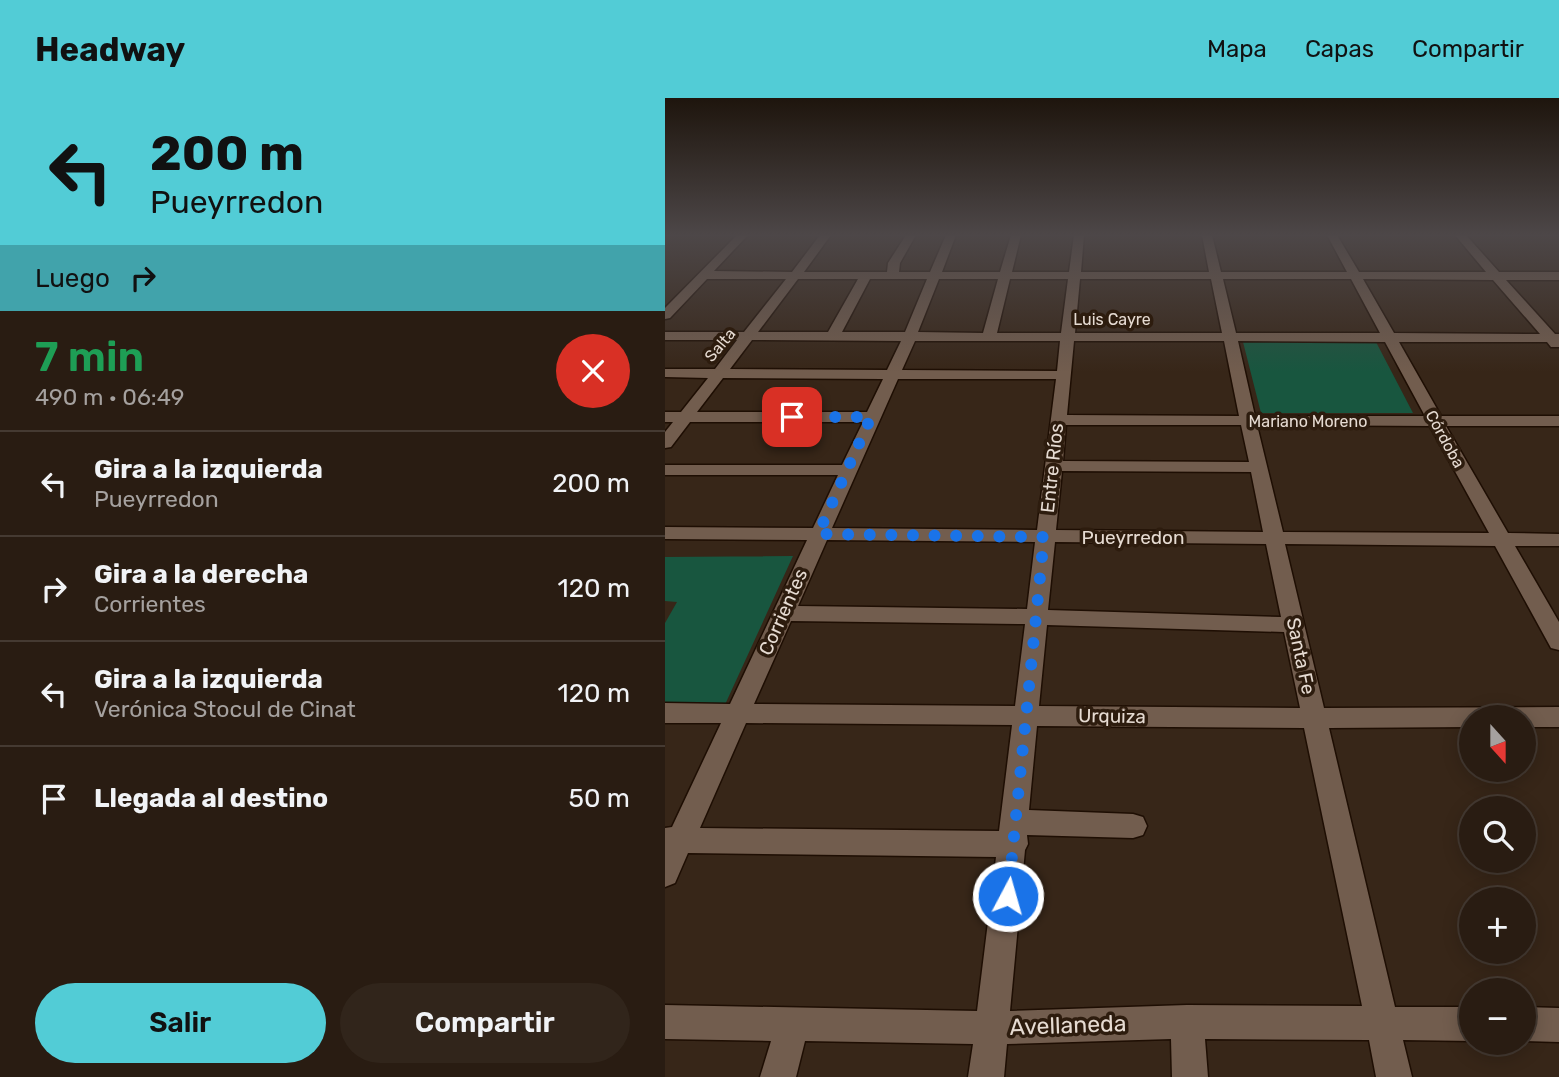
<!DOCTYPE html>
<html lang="es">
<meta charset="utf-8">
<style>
body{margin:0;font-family:Rubik,sans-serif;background:#31251b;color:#f1f3f6;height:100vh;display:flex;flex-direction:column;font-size:26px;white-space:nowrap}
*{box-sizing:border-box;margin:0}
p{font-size:23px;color:#a5a19f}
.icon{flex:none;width:38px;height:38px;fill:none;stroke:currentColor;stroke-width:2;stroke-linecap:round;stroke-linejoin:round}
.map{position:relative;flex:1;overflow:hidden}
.details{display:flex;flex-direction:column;background:#291c12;width:665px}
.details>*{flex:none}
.hud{background:#52ccd6;color:#111;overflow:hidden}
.needle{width:46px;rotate:159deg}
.controls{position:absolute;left:794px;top:607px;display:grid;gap:14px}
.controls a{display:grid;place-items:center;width:77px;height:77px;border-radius:50%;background:#291c12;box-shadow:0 4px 18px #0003,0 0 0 2px #453a32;font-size:35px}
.pin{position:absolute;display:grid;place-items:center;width:60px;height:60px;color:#fff;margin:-30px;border-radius:14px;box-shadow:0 4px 10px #0006}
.me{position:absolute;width:77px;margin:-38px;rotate:6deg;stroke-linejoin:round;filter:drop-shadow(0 0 5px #0008)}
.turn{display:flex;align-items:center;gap:24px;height:147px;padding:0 35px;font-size:32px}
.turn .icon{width:91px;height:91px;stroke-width:2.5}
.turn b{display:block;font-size:49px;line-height:60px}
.then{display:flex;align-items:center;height:66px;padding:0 35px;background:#0003;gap:14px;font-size:26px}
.round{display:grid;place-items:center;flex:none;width:74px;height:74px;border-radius:37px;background:#31251b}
.headline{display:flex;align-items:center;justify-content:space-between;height:119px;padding:0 35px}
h1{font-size:42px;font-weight:600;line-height:52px;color:#1e9e55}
.button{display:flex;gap:14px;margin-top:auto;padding:14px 35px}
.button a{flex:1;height:80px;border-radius:42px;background:#52ccd6;color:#111;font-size:28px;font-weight:600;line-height:80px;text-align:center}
.button a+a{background:#31251b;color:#f1f3f6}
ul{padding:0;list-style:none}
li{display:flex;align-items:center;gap:21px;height:105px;padding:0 35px;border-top:2px solid #453a32}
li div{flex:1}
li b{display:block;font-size:26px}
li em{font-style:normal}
header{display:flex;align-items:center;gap:42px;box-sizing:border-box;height:98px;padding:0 35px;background:#52ccd6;color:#111}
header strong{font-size:33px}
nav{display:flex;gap:38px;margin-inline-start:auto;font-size:24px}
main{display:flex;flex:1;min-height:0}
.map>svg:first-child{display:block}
.green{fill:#18563f}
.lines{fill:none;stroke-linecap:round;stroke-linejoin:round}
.minor-casing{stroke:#1e0e03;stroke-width:3}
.minor{fill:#725d4e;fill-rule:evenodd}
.route{stroke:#1a73e8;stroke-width:12;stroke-dasharray:0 21.6}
.labels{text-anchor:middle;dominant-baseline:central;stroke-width:7;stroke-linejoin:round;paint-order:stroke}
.far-street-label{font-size:16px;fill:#e6dbd2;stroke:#2d1c0e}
.street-label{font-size:19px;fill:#e6dbd2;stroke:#2d1c0e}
.near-street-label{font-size:23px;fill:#e6dbd2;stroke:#2d1c0e}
</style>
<header>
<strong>Headway</strong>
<nav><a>Mapa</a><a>Capas</a><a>Compartir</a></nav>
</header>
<main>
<section class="details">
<div class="hud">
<div class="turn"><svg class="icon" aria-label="left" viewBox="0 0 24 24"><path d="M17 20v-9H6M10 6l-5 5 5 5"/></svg><div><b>200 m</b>Pueyrredon</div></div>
<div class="then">Luego<svg class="icon" aria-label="right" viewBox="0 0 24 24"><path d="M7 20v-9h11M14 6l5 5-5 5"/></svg></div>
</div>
<div class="headline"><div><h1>7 min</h1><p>490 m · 06:49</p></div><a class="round" style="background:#d93025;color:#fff"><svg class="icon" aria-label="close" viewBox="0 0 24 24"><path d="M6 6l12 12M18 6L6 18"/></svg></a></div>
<ul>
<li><svg class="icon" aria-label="left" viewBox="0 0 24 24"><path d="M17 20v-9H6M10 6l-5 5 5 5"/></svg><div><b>Gira a la izquierda</b><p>Pueyrredon</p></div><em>200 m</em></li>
<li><svg class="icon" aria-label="right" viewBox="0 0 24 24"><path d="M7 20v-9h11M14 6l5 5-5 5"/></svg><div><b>Gira a la derecha</b><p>Corrientes</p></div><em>120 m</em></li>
<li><svg class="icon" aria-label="left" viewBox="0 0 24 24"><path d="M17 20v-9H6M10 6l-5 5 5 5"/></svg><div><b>Gira a la izquierda</b><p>Verónica Stocul de Cinat</p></div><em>120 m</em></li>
<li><svg class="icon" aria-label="arrive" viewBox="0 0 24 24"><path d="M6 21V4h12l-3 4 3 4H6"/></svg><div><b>Llegada al destino</b></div><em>50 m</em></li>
</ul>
<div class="button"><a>Salir</a><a>Compartir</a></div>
</section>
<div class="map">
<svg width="894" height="979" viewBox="0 0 894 979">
<rect width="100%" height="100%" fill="#372618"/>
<path class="green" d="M578 244H711L748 315H596Z
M128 458 58 611H0V525L12 504 0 503V459Z"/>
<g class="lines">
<g class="minor-casing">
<path id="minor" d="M72 137H83L49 173 127 174 155 137H166L139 174H222L223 165 241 137H251L235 165 234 174H265L281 137H291L277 174H335L346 137H356L347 174H404L409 137H419L416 174H544L537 137H547L556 174H682L662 137H672L694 174H821L790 137H801L834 174H894V182H841L890 236H894V249H886L882 244H734L776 318H894V328H781L843 435 894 436V448H850L894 524V552L886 550 830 448 620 446 659 610 894 609V629H859V620H807V629L664 630 730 909H807V943L738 942 747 979H711L704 942 540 941 543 979H507L506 941 342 946 339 979H303L308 946 140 943 131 979H95L106 943 0 941V907L312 913 331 759 23 755 10 785 0 789V730L7 729 56 625H0V605L65 606 142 442 0 441V429L148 430 173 377H0V367H177L198 324H25L6 349 0 350V334L8 324H0V314H16L43 280 0 279V271H50L72 242H0V234H79L121 181H42L5 220 0 221V210ZM133 181H193L163 234H93ZM205 181H262L240 234H177ZM274 181H333L318 235 253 234ZM345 181H403L396 235H332ZM415 181H546L557 235H410ZM558 181H686L715 235H571ZM698 181 828 182 875 236 729 235ZM87 242 236 243 222 272 65 271ZM250 243H395L392 273 237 272ZM409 243H559L574 318 402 317ZM573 243 720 244 760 318H590ZM58 280 218 281 202 314H32ZM233 281H391L372 432 167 430ZM401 327H576L584 364 398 363ZM592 327 765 328 824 435 618 434ZM397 373 586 374 598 434 391 432ZM162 442 370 444 362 511 133 508ZM390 444 601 446 616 519 383 512ZM126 523 360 526 350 608 89 606ZM382 527 619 534 635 610 374 608ZM81 625 347 627 334 733 35 730ZM372 628 639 630 697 908 522 907 345 913 360 752 363 746 362 737 468 740 478 737 482 728 478 719 468 716 364 712Z
M859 909 894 910V944L859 943Z"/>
</g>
<use href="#minor" class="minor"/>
</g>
<linearGradient id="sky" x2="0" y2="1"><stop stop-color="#1e150d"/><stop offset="0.5" stop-color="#4d4748"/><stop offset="1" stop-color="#4d4748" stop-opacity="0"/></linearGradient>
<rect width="894" height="274" fill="url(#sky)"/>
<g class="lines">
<path class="route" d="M127 319H206L153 436 379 439 343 798"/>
</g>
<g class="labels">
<g class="far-street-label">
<text x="447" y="221">Luis Cayre</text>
<text transform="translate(55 247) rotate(-50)">Salta</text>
<text x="643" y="323">Mariano Moreno</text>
<text transform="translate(780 341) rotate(61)">Córdoba</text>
</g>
<g class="street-label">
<text transform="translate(387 370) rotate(-84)">Entre Ríos</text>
<text x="468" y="439">Pueyrredon</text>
<text transform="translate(118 514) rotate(-66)">Corrientes</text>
<text transform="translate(636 558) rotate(78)">Santa Fe</text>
<text transform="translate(447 618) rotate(1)">Urquiza</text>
</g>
<g class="near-street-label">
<text transform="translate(403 927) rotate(-2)">Avellaneda</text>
</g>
</g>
</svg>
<div class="controls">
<a><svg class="needle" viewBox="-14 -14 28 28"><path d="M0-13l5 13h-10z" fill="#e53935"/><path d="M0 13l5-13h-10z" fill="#a5a19f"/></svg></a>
<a><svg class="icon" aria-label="search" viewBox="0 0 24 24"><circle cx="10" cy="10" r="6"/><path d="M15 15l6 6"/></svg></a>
<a>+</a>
<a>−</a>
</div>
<div class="pin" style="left:127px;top:319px;background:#d93025"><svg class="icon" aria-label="arrive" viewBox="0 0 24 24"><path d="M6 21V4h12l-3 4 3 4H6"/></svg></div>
<svg class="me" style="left:343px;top:798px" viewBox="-20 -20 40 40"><circle r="17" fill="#1a73e8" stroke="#fff" stroke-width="3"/><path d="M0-11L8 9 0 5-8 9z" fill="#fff"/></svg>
</div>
</main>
